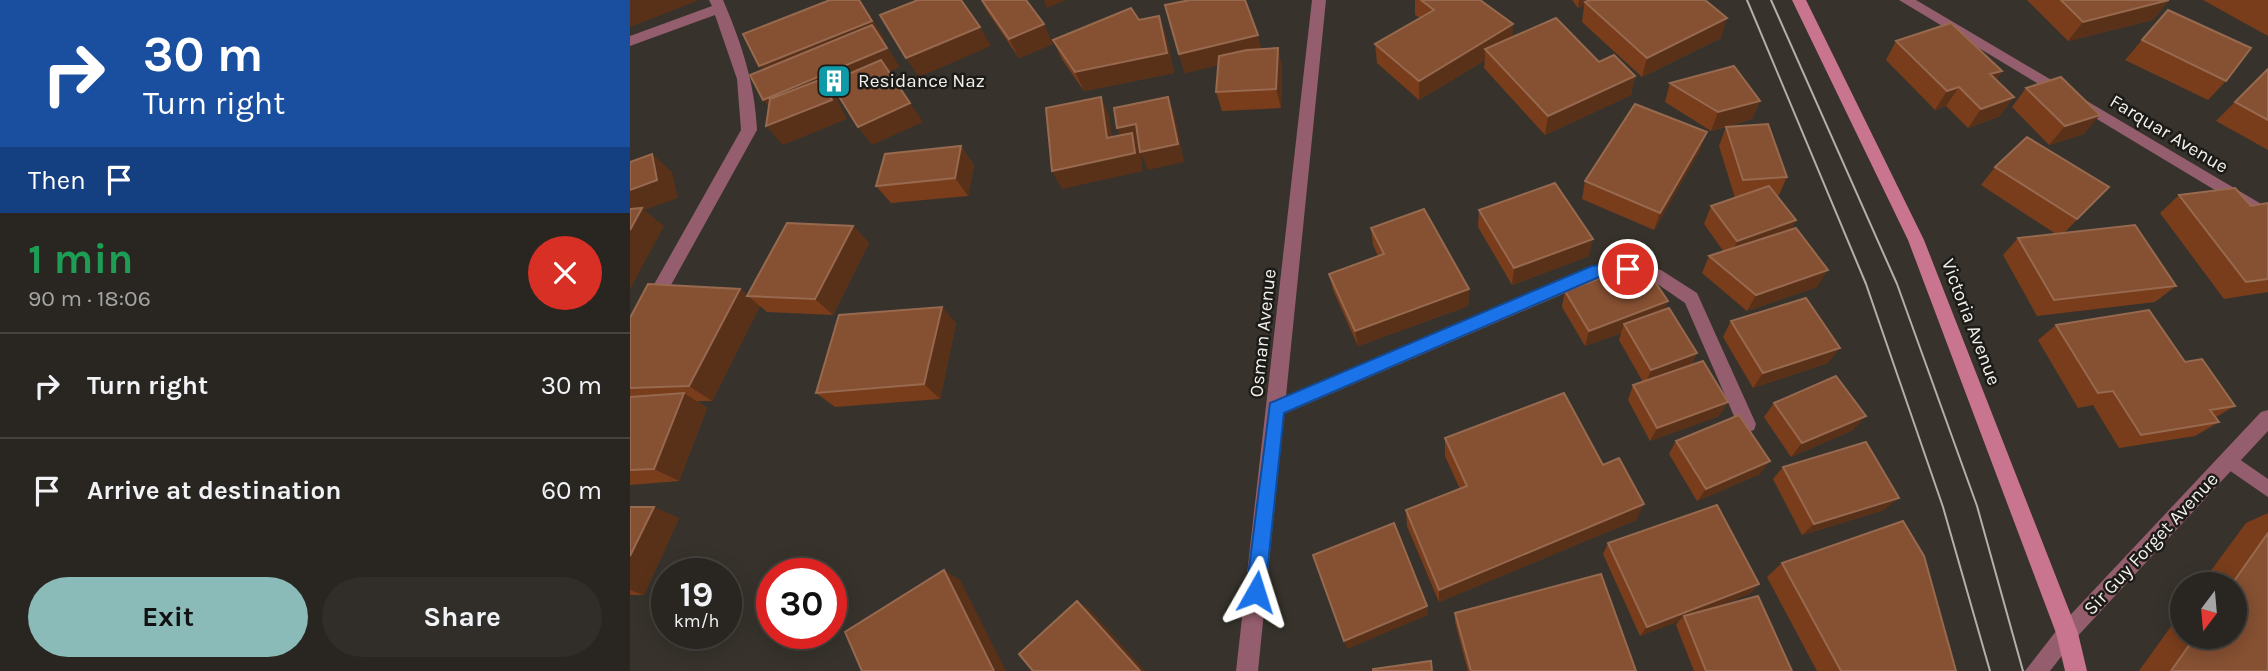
<!DOCTYPE html>
<meta charset="utf-8">
<style>
body{margin:0;font-family:Karla,sans-serif;background:#312e2a;color:#f1f3f6;height:100vh;display:flex;flex-direction:column;font-size:26px;white-space:nowrap}
*{box-sizing:border-box;margin:0}
p{font-size:23px;color:#a5a5a5}
.icon{flex:none;width:38px;height:38px;fill:none;stroke:currentColor;stroke-width:2;stroke-linecap:round;stroke-linejoin:round}
.map{position:relative;flex:1;overflow:hidden}
.drawer{display:flex;flex-direction:column;background:#292621;width:630px}
.drawer>*{flex:none}
.hud{background:#1a4fa0;color:#fff;overflow:hidden}
.needle{width:46px;rotate:196deg}
.tools{position:absolute;left:1540px;top:572px;display:grid;gap:14px}
.tools a{display:grid;place-items:center;width:77px;height:77px;border-radius:50%;background:#292621;box-shadow:0 4px 18px #0003,0 0 0 2px #45433f;font-size:35px}
.speed{position:absolute;left:21px;top:558px;display:flex;gap:14px;font-size:35px;font-weight:700;text-align:center}
.speed>*{display:grid;place-content:center;width:91px;height:91px;border-radius:50%;background:#292621;box-shadow:0 4px 18px #0003,0 0 0 2px #45433f;line-height:1}
.speed small{font-size:18px;font-weight:400}
.speed .limit{border:10px solid #d22;background:#fff;color:#111}
.pin{position:absolute;display:grid;place-items:center;width:60px;height:60px;color:#fff;margin:-30px;border:4px solid #fff;border-radius:50%;box-shadow:0 2px 7px #0007}
.me{position:absolute;width:77px;margin:-38px;rotate:6deg;stroke-linejoin:round;filter:drop-shadow(0 0 5px #0008)}
.turn{display:flex;align-items:center;gap:24px;height:147px;padding:0 28px;font-size:32px}
.turn .icon{width:91px;height:91px;stroke-width:2.5}
.turn b{display:block;font-size:49px;line-height:60px}
.then{display:flex;align-items:center;height:66px;padding:0 28px;background:#0003;gap:14px;font-size:26px}
.round{display:grid;place-items:center;flex:none;width:74px;height:74px;border-radius:37px;background:#312e2a}
.head{display:flex;align-items:center;justify-content:space-between;height:119px;padding:0 28px}
h1{font-size:42px;font-weight:700;line-height:52px;color:#1e9e55}
.button{display:flex;gap:14px;margin-top:auto;padding:14px 28px}
.button a{flex:1;height:80px;border-radius:42px;background:#8bbbb9;color:#111;font-size:28px;font-weight:700;line-height:80px;text-align:center}
.button a+a{background:#312e2a;color:#f1f3f6}
ul{padding:0;list-style:none}
li{display:flex;align-items:center;gap:21px;height:105px;padding:0 28px;border-top:2px solid #45433f}
li div{flex:1}
li b{display:block;font-size:26px}
li em{font-style:normal}
main{display:flex;flex:1;min-height:0}
.map>svg:first-child{display:block}
.lines{fill:none;stroke-linecap:round;stroke-linejoin:round}
.lane{fill:#945e6e;fill-rule:evenodd}
.street{fill:#945e6e;fill-rule:evenodd}
.secondary{fill:#ca758f;fill-rule:evenodd}
.tram{stroke:#b2b0aa;stroke-width:2}
.wall{fill:#793d1c}
.shaded-wall{fill:#593119}
.building{fill:#865032;stroke:#97694f;stroke-width:2}
.route{fill:#1a73e8;stroke:#114b97;stroke-width:2}
.labels{text-anchor:middle;dominant-baseline:central;stroke-width:5;stroke-linejoin:round;paint-order:stroke}
.poi-label{font-size:19px;fill:#f3f1ec;stroke:#1d1b18;text-anchor:start}
.street-label{font-size:19px;fill:#f3f1ec;stroke:#1d1b18}
</style>
<main>
<section class="drawer">
<div class="hud">
<div class="turn"><svg class="icon" aria-label="right" viewBox="0 0 24 24"><path d="M7 20v-9h11M14 6l5 5-5 5"/></svg><div><b>30 m</b>Turn right</div></div>
<div class="then">Then<svg class="icon" aria-label="arrive" viewBox="0 0 24 24"><path d="M6 21V4h12l-3 4 3 4H6"/></svg></div>
</div>
<div class="head"><div><h1>1 min</h1><p>90 m · 18:06</p></div><a class="round" style="background:#d93025;color:#fff"><svg class="icon" aria-label="close" viewBox="0 0 24 24"><path d="M6 6l12 12M18 6L6 18"/></svg></a></div>
<ul>
<li><svg class="icon" aria-label="right" viewBox="0 0 24 24"><path d="M7 20v-9h11M14 6l5 5-5 5"/></svg><div><b>Turn right</b></div><em>30 m</em></li>
<li><svg class="icon" aria-label="arrive" viewBox="0 0 24 24"><path d="M6 21V4h12l-3 4 3 4H6"/></svg><div><b>Arrive at destination</b></div><em>60 m</em></li>
</ul>
<div class="button"><a>Exit</a><a>Share</a></div>
</section>
<div class="map">
<svg width="1638" height="671" viewBox="0 0 1638 671">
<rect width="100%" height="100%" fill="#37332c"/>
<g class="lines">
<path class="lane" d="M1599 452 1638 479V497L1593 466 1590 460 1593 454Z"/>
<path class="street" d="M79 0H93C111 42 125 83 127 130L6 348 0 351V327L111 130 107 79 85 15 0 46V36L82 6Z
M682 0H696L656 396 962 266 998 262 1031 270 1067 293 1126 424 1124 430 1117 432 1110 430 1055 303 1026 283 998 276 970 278 654 414 628 671H606Z
M1269 0H1286L1638 208V222Z
M1638 410V431L1444 640 1420 671H1395L1430 626 1631 412Z"/>
<path class="secondary" d="M1162 0H1176L1294 240 1448 633 1457 671H1435L1426 633 1278 240Z"/>
<path class="tram" d="M1117 0 1236 284 1313 507 1360 671
M1141 0 1267 284 1347 506 1393 671"/>
</g>
<path class="wall" d="M351 0H396L423 44 389 58 357 11Z
M785 0H850L882 37 969 62 1005 76 1001 95 915 135 854 68 855 60 789 100 747 63 745 44 790 18 785 15Z
M942 0H1075L1091 38 1012 77 952 22 954 6 948 8Z
M1397 0H1539L1523 20 1438 41Z
M1573 0H1638V36Z
M529 16 536 36 544 73 454 91 432 59 423 40Z
M1512 40 1596 81 1578 100 1495 60Z
M1266 41 1372 71 1366 80 1370 116 1338 128 1316 106 1305 110 1256 60Z
M648 48 652 68 651 108 592 111 586 92 588 65 555 73 549 54Z
M1638 69V150L1586 121Z
M1040 83 1130 101 1122 119 1096 127 1157 177 1149 195H1147L1166 220 1161 230 1187 287 1117 311 1072 273 1079 256 1094 252 1074 224 1081 206 1105 198 1089 146 1096 127 1081 131 1035 102Z
M1396 88 1454 134 1419 145 1382 107Z
M331 146 344 165 338 196 261 203 246 186Z
M1070 150 1024 230 952 199 955 181Z
M1365 167 1479 187 1434 233 1546 286 1525 302 1407 316 1373 255 1388 238 1426 234 1351 185Z
M1549 195 1621 206 1638 203V292L1594 299 1530 213Z
M849 210 959 256 882 285 848 227Z
M223 226 239 243 203 315 137 312 130 306 82 401H67L77 408 49 481 0 485V318L110 289 117 295Z
M741 228 839 289 838 306 728 346 703 290 699 274 748 256 743 245Z
M935 291 1038 301 1034 310 1067 353 1061 365 1098 402 1089 416 1020 441 998 400 1003 385 1013 382 989 340 991 333 955 346 932 307Z
M1101 321 1198 363 1123 388 1093 337Z
M326 323 310 399 205 407 186 393Z
M1426 325 1555 362 1605 406 1586 417 1589 422 1565 436 1489 448 1463 405 1448 408 1408 340Z
M1144 403 1223 430 1161 457 1134 417Z
M815 438 973 465 1006 520 809 602 777 526 776 510 830 489 815 456Z
M1046 441 1130 474 1067 501 1039 454Z
M1153 467 1254 510 1172 535 1143 479Z
M0 507 49 518 14 595H0Z
M1638 513V671H1509L1552 611V637H1605V584H1571L1616 523Z
M978 543 1129 584 1119 594 1082 608 1162 671H1064L1046 625 1049 621 1010 636 973 554Z
M1152 563 1326 671H1187L1137 577Z
M825 613 1006 671H838L825 622Z"/>
<path class="shaded-wall" d="M0 0H66L67 1 0 27Z
M230 0 255 40 253 41 270 67 259 72 293 122 242 145 228 127 259 72 205 95 217 119 153 145 136 126 150 119 133 100 145 85 129 66Z
M414 0H436L417 8Z
M949 0H974L955 2 954 6 948 8Z
M1539 0 1523 20 1438 41 1453 22Z
M529 16 536 36 544 73 454 91 445 72Z
M1097 18 1091 38 1012 77 1017 58Z
M414 24 423 44 389 58 379 39Z
M883 24 882 44 855 49V60L789 100V81Z
M350 27 361 46 289 77 276 58Z
M628 35 633 55 555 73 549 54Z
M648 48 652 68 651 108 646 89Z
M1372 71 1359 90 1360 74Z
M1005 76 1001 95 915 135 918 116Z
M1329 87 1316 106 1305 110 1317 91Z
M471 97 479 116 485 156 477 138Z
M538 97 545 116 554 162 518 170 510 152Z
M1384 97 1370 116 1338 128 1351 109Z
M1130 101 1122 119 1081 131 1088 112Z
M1470 115 1454 134 1419 145 1435 126Z
M506 124 514 143 507 144 510 151 513 171 432 189 422 171 495 147 487 128Z
M1077 132 1070 150 1024 230 1030 213Z
M331 146 344 165 338 196 325 178Z
M22 154 42 172 48 198 14 210 34 226 0 289V190Z
M1166 220 1157 237 1099 259 1107 241Z
M223 226 239 243 203 315 185 299Z
M963 239 959 256 882 285 884 268Z
M1198 270 1187 287 1117 311 1126 295Z
M110 289 130 306 82 401 59 386Z
M839 289 838 306 728 346 725 331Z
M1038 301 1031 317 994 324 991 333 955 346 959 331Z
M312 307 326 323 310 399 294 384Z
M1210 348 1198 363 1123 388 1133 373Z
M1067 353 1060 368 1015 385 1021 370Z
M54 393 77 408 49 481 24 469Z
M1098 402 1089 416 1020 441 1027 428Z
M1236 416 1223 430 1161 457 1172 443Z
M1140 461 1130 474 1067 501 1076 489Z
M1269 498 1254 510 1172 535 1184 524Z
M1014 504 1006 520 809 602V590Z
M24 507 49 518 14 595 0 590V556Z
M314 570 330 580 376 671H364Z
M1129 584 1119 594 1055 619 1054 616 1049 621 1010 636 1017 627Z
M447 601 460 610 515 671H510Z
M797 606 798 615 717 649 714 641Z"/>
<path class="building" d="M200 0H229L242 21 129 66 113 34Z
M288 0H331L350 27 276 58 250 15Z
M352 0H396L414 24 379 39Z
M560 0H615L628 35 549 54 535 5Z
M791 0H850L883 24 789 81 745 44 804 10Z
M960 0H1075L1097 18 1017 58 955 2Z
M1431 0H1539L1453 22Z
M501 8 509 20 529 16 537 53 445 72 423 40Z
M1538 10 1621 48 1596 81 1512 40Z
M926 18 969 62 984 55 1005 76 918 116 855 49Z
M1321 23 1372 71 1360 74 1384 97 1351 109 1329 87 1317 91 1266 41Z
M242 25 257 48 133 100 120 75Z
M648 48 646 89 586 92 589 56 617 50Z
M251 60 280 103 228 127 200 82Z
M1104 66 1130 101 1088 112 1040 83Z
M1638 69V120L1605 102Z
M1431 77 1470 115 1435 126 1396 88Z
M192 79 202 100 136 126 140 99Z
M471 97 477 138 502 133 505 153 422 171 416 108Z
M538 97 548 144 510 152 506 124 487 128 484 108Z
M1005 104 1077 132 1030 213 955 181Z
M1138 124 1157 177 1113 180 1096 127Z
M1397 137 1479 187 1447 219 1365 167Z
M331 146 325 178 246 186 255 154Z
M22 154 27 180 0 190V162Z
M925 183 963 239 884 268 849 210Z
M1139 186 1166 220 1107 241 1081 206Z
M1605 188 1621 206 1638 203V279L1616 282 1549 195Z
M12 208 0 230V209Z
M794 209 839 289 725 331 699 274 754 254 741 228Z
M157 223 223 226 185 299 117 296Z
M1505 225 1546 286 1424 300 1388 238Z
M1166 228 1198 270 1126 295 1079 256Z
M1012 263 1038 301 959 331 935 291Z
M18 284 110 289 59 386 0 388V318Z
M1176 298 1210 348 1133 373 1101 321Z
M312 307 294 384 186 393 209 315Z
M1039 308 1067 353 1021 370 994 324Z
M1519 310 1555 362 1572 359 1605 406 1580 410 1589 422 1511 435 1483 391 1468 393 1426 325Z
M1073 361 1098 402 1027 428 1003 385Z
M1206 376 1236 416 1172 443 1144 403Z
M54 393 24 469 0 470V397Z
M934 393 973 465 989 458 1014 504 809 590 776 510 837 486 815 438Z
M1109 415 1140 461 1076 489 1046 441Z
M1236 442 1269 498 1184 524 1153 467Z
M1087 505 1129 584 1017 627 978 543Z
M0 507H24L0 556Z
M1273 521 1294 556 1326 671H1211L1152 563Z
M764 523 797 606 714 641 683 555Z
M1638 533V671H1541L1565 637H1605V584H1602Z
M314 570 364 671H232L215 632Z
M971 574 1006 671H841L825 613Z
M1128 596 1162 671H1076L1054 616Z
M447 601 510 671H403L389 654Z
M801 661 802 671H743V669Z"/>
<path class="route" d="M998 263 1003 265V274L969 277 654 413 635 592 632 599 626 602 619 599 616 592 640 403 962 266Z"/>
<defs>
<g id="building-square" transform="scale(1.75)"><rect x="-9" y="-9" width="18" height="18" rx="4" fill="#0f9aa8" stroke="#1d1b18"/><path d="M-4-6H4V6H1V3H-1V6H-4ZM-2.5-4.3h1.7v1.8h-1.7ZM.8-4.3h1.7v1.8H.8ZM-2.5-1h1.7V.8h-1.7ZM.8-1h1.7V.8H.8Z" fill="#fff"/></g>
</defs>
<g fill-rule="evenodd">
<use href="#building-square" x="204" y="81"/>
</g>
<g class="labels">
<g class="poi-label">
<text x="228" y="81">Residance Naz</text>
</g>
<g class="street-label">
<text transform="translate(1539 134) rotate(31)">Farquar Avenue</text>
<text transform="translate(1341 322) rotate(69)">Victoria Avenue</text>
<text transform="translate(633 333) rotate(-84)">Osman Avenue</text>
<text transform="translate(1521 544) rotate(-47)">Sir Guy Forget Avenue</text>
</g>
</g>
</svg>
<div class="tools">
<a><svg class="needle" viewBox="-14 -14 28 28"><path d="M0-13l5 13h-10z" fill="#e53935"/><path d="M0 13l5-13h-10z" fill="#a5a5a5"/></svg></a>
</div>
<div class="speed"><div>19<small>km/h</small></div><div class="limit">30</div></div>
<div class="pin" style="left:998px;top:269px;background:#d93025"><svg class="icon" aria-label="arrive" viewBox="0 0 24 24"><path d="M6 21V4h12l-3 4 3 4H6"/></svg></div>
<svg class="me" style="left:626px;top:592px" viewBox="-20 -20 40 40"><path d="M0-17L14 15 0 8-14 15z" fill="#1a73e8" stroke="#fff" stroke-width="4"/></svg>
</div>
</main>
